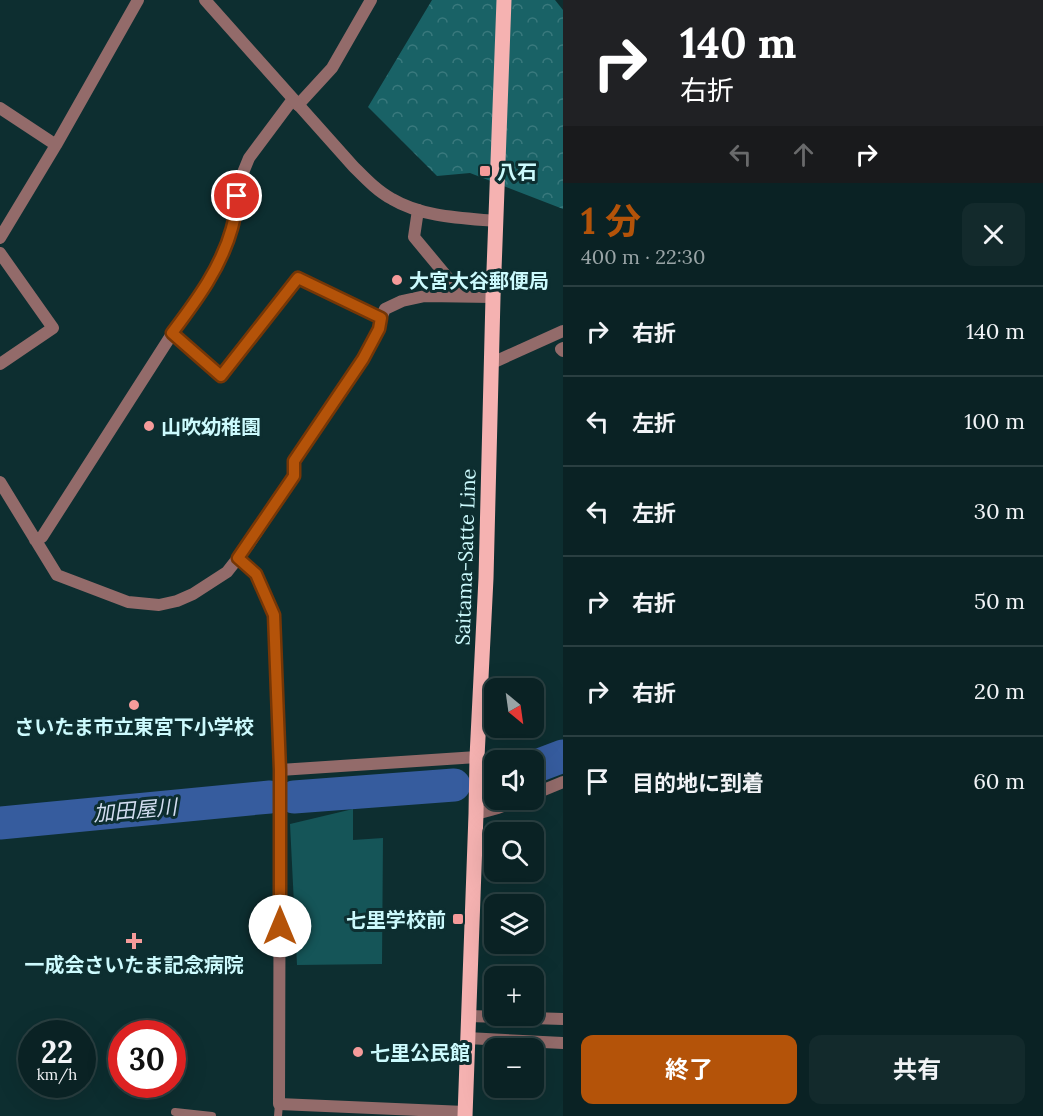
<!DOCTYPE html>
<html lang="ja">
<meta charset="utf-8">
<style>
body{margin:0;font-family:Lora,"Noto Sans JP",serif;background:#132a2c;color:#f1f3f6;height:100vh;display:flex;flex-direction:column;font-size:22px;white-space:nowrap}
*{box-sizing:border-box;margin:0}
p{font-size:20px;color:#99a4a6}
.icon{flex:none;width:33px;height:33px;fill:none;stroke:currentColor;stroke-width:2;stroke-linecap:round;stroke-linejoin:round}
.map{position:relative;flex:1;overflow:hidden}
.sheet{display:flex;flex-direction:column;background:#0a2224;width:480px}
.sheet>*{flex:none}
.top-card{background:#202124;color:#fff;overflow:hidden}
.needle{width:39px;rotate:151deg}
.fabs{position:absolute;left:484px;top:678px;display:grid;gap:12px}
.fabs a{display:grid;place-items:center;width:60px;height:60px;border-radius:12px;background:#0a2224;box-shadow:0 6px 24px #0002,0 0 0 2px #2a3f41;font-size:30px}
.speed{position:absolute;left:18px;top:1020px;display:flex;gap:12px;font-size:30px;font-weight:700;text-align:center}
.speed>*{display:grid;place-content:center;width:78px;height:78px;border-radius:50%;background:#0a2224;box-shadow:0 6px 24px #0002,0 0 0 2px #2a3f41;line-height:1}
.speed small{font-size:15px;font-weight:400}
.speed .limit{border:9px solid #d22;background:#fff;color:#111}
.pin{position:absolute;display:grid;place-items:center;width:51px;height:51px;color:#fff;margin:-26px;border:3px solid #fff;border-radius:50%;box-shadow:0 2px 6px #0007}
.me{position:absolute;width:66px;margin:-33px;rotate:0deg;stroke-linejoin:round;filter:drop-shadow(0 0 4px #0008)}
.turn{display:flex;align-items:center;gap:21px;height:126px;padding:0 18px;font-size:27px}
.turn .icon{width:78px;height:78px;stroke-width:2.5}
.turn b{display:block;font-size:42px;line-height:51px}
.lanes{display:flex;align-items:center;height:57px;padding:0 18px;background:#0003;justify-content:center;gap:30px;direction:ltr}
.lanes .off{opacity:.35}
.round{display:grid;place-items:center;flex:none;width:63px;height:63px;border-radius:12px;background:#132a2c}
.headline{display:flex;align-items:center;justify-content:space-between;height:102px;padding:0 18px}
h1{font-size:36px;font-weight:700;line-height:45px;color:#b45309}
.primary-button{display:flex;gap:12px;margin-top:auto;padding:12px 18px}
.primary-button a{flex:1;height:69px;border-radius:12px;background:#b45309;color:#fff;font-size:24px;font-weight:700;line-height:69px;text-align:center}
.primary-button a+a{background:#132a2c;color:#f1f3f6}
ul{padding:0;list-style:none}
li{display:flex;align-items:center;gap:18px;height:90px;padding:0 18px;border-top:2px solid #2a3f41}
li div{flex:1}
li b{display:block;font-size:22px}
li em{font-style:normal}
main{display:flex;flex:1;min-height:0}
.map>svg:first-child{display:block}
.forest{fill:url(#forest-crowns)}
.park{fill:#155558}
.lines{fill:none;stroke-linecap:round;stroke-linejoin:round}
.river{stroke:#365c9e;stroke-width:33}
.service{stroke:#936b6a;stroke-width:8}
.minor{stroke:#936b6a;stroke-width:12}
.tertiary{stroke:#936b6a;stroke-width:12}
.primary{stroke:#f5b2b1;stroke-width:15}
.route-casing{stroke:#753606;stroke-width:15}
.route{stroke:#b45309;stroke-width:10}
.poi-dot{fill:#f59b9a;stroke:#0d2e30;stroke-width:2}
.labels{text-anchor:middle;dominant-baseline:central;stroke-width:6;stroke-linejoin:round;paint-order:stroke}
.poi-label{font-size:20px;font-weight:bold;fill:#ccfafd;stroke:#0d2e30;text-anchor:start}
.street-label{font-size:20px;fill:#ccfafd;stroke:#0d2e30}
.water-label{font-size:21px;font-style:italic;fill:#d3def1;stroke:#0d2e30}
</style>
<main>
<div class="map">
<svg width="563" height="1116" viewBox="0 0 563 1116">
<defs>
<pattern id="forest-crowns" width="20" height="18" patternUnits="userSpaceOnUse" patternTransform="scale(1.5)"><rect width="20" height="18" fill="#196266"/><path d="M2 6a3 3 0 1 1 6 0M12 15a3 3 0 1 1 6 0" fill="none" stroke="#39797d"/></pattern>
</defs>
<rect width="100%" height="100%" fill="#0d2e30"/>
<path class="forest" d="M432 0H555L563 10V209L470 173 437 176 368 107Z"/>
<path class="park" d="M353 809V840L383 838 382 964 297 965 290 824Z"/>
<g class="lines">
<path class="river" d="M534 767 563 756
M294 797 454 785
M0 823 270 797"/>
<path class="service" d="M175 1112 212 1116
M278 1116 279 1104"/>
<path class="minor" d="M298 105 332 68 371 0
M0 108 56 145
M418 210 414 237 463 296
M0 238 56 145 138 0
M0 253 53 328 0 364
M172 334 221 376 298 278 381 318
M563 348 561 349 563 351
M492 363 563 331
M0 482 57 575 128 602 159 605 177 601 193 594 227 572 249 544 294 476V461L363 359 379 329 381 318 385 309 402 301 425 296 493 297
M35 540 42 537 172 334 205 287 220 259 232 228 240 180 249 158 293 99
M238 558 256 574 274 615 280 770 279 1104 465 1112
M280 770 477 757
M534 794 563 782
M476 814 498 808 519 800
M468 1016 563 1019
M467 1038 563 1043"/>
<path class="tertiary" d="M205 0 353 166C365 178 377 191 392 199 422 217 462 218 496 221"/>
<path class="primary" d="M465 1116 476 814 477 757 486 578 493 297 504 0"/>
</g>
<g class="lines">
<g class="route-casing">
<path id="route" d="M237 196C236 207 235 218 232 228 221 268 196 301 172 333L221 376 298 278 381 318 379 329 363 359 294 461V476L238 558 256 574 274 615 280 770V926"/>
</g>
<use href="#route" class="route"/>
</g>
<g class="poi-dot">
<rect x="479" y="165" width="12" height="12" rx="3"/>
<circle cx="397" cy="280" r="6"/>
<circle cx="149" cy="426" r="6"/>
<circle cx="134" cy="705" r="6"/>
<rect x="452" y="913" width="12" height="12" rx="3"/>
<path d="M131 932h6v6h6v6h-6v6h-6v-6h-6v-6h6z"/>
<circle cx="358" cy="1052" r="6"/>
</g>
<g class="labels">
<g class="poi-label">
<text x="497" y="171">八石</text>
<text x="409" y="280">大宮大谷郵便局</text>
<text x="161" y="426">山吹幼稚園</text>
<text x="134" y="726" text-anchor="middle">さいたま市立東宮下小学校</text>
<text x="446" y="919" text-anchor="end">七里学校前</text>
<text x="134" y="964" text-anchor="middle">一成会さいたま記念病院</text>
<text x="370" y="1052">七里公民館</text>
</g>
<g class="street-label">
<text transform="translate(465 557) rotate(-88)">Saitama-Satte Line</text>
</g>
<g class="water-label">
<text transform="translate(135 810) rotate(-5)">加田屋川</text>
</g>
</g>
</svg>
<div class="fabs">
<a><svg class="needle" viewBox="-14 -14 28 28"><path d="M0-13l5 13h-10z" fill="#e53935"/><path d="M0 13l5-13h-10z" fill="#99a4a6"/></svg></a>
<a><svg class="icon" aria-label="sound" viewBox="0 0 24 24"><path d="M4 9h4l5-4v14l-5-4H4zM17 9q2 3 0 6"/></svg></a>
<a><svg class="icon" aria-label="search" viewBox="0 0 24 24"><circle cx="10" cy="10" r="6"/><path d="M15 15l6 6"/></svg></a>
<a><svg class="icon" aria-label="layers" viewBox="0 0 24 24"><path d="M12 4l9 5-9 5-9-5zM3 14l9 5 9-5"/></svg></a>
<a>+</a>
<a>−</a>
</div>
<div class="speed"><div>22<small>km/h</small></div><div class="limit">30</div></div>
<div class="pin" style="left:237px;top:196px;background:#d93025"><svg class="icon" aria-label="arrive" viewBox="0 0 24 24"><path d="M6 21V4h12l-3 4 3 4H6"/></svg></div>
<svg class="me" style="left:280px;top:926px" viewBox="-20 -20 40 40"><circle r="19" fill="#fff"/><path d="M0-13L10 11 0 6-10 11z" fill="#b45309"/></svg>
</div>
<section class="sheet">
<div class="top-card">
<div class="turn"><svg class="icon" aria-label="right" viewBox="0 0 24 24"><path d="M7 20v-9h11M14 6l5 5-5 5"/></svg><div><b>140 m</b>右折</div></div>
<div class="lanes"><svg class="icon off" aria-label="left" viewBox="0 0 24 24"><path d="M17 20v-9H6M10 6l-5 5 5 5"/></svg><svg class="icon off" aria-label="ahead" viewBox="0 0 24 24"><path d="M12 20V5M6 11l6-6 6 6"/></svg><svg class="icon" aria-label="right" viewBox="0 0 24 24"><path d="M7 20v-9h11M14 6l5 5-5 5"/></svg></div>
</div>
<div class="headline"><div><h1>1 分</h1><p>400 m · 22:30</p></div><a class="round"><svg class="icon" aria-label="close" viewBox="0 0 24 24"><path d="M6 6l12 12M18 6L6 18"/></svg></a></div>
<ul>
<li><svg class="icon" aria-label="right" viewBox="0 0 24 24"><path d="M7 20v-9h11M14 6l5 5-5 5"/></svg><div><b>右折</b></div><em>140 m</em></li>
<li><svg class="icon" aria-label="left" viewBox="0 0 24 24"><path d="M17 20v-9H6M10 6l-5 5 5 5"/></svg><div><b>左折</b></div><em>100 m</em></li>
<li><svg class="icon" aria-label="left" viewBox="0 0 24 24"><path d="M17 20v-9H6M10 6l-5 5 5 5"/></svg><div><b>左折</b></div><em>30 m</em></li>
<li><svg class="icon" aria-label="right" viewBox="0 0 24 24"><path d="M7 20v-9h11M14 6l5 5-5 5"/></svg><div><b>右折</b></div><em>50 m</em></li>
<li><svg class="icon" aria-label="right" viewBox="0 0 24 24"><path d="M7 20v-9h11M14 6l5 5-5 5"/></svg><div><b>右折</b></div><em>20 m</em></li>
<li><svg class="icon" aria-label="arrive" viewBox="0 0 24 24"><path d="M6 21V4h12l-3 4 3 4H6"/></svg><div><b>目的地に到着</b></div><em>60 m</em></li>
</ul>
<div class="primary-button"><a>終了</a><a>共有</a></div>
</section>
</main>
